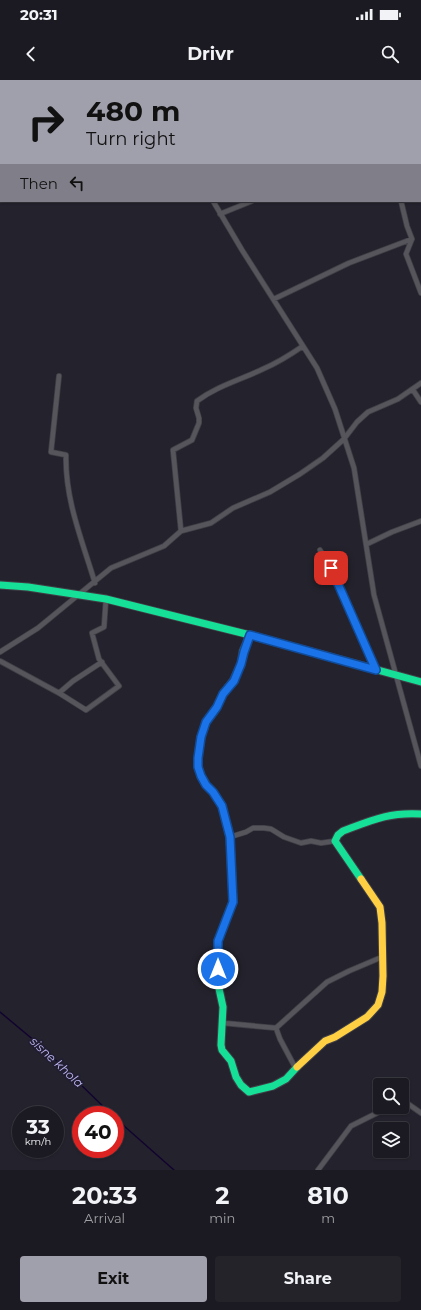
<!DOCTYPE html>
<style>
body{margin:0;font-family:Montserrat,sans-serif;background:#24232a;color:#f1f3f6;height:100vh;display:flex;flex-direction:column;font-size:15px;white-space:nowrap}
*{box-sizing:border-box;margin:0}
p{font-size:13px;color:#a0a1a5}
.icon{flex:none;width:22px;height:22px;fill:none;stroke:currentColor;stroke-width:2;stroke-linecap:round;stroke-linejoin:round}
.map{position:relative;height:1090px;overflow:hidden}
.side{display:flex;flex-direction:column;background:#1b1a22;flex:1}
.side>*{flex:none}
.top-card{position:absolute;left:0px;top:0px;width:421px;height:122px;box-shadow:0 1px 3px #0004,0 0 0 1px #393840;background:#a09fac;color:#111;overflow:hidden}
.buttons{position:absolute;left:373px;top:998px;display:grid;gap:8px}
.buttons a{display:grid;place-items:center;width:36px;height:36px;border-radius:4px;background:#1b1a22;box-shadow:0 1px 3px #0004,0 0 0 1px #393840;font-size:20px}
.speed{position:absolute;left:12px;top:1026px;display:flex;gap:8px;font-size:20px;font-weight:700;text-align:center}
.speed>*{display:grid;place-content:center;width:52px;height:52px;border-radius:50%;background:#1b1a22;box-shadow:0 1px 3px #0004,0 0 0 1px #393840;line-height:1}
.speed small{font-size:10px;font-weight:400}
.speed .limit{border:6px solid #d22;background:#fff;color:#111}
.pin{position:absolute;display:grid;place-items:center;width:34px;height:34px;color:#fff;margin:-17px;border-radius:8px;box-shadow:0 2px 6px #0006}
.me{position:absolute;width:44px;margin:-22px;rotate:0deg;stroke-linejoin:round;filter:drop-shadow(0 0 3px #0008)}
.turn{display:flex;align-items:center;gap:14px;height:84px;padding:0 20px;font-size:18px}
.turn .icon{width:52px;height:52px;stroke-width:2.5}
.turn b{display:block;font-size:28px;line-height:34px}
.then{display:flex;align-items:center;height:38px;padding:0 20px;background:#0003;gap:8px;font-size:15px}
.eta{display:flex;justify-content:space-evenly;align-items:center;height:68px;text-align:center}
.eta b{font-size:24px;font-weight:700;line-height:28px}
.action{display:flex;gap:8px;margin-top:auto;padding:8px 20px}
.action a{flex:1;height:46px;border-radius:4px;background:#a09fac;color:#111;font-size:16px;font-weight:700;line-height:46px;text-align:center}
.action a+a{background:#24232a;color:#f1f3f6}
.status{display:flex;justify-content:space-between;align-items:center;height:28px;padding:0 20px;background:#1b1a22;direction:ltr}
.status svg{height:11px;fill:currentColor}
header{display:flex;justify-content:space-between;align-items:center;height:52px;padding:0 20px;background:#1b1a22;font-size:18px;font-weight:700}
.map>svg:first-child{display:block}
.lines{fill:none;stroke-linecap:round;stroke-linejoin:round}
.stream{stroke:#12042f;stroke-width:1.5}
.street-casing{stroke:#403f47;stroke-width:6}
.fast-casing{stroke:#403f47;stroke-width:9}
.slow-casing{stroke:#403f47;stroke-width:9}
.street{stroke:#56555b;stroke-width:4.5}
.fast{stroke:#16e098;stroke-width:7}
.slow{stroke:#ffcf43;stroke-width:7}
.route-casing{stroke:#114b97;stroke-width:10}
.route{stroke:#1a73e8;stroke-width:7}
.labels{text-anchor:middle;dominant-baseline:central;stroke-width:4;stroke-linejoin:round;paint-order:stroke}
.water-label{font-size:12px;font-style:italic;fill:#c0b9f4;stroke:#211e32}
</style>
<div class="status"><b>20:31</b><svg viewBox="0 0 49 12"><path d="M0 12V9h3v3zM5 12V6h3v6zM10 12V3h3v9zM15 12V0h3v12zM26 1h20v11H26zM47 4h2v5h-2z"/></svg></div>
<header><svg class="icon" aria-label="back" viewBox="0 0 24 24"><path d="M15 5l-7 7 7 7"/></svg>Drivr<svg class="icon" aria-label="search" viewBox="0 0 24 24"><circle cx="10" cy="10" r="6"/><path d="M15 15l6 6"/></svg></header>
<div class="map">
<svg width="421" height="1090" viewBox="0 0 421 1090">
<rect width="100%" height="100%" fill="#24232d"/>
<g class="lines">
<path class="stream" d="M0 932 42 967 112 1035
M115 1038 174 1090"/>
<g class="street-casing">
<path id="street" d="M125 0 126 1
M343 0V1
M20 1 21 0
M80 1 81 0
M0 16 1 15
M0 58 1 57
M213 121 242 170 317 288 335 329 354 388 374 515 421 686
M401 121 407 146 412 159 406 174 421 213
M220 134 252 121
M274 219 349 183 412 159
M59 296 51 372 66 375C65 420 82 460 95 503
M413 310 421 322
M181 451 173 370 192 360 199 343V338L196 328 197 321C217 306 240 300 263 289 277 283 290 275 303 266
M367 464 392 452 421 441
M320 470 331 488 376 590
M0 572 38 548 111 488 164 466 181 451 211 443 233 428 270 412 300 394 323 378 344 359 357 342 368 332 398 319 421 303
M0 581 59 613 86 630 119 606 99 579 92 553 104 547 106 519
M59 613 73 601 102 582
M230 757 246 752 253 748H264L271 749 284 757 301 763 311 761 321 763 335 761
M223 943 276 948
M296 989 280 959 276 948 327 902 349 891 382 877
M402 1022 404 1021 421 1033
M318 1090 351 1046 389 1027"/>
</g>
<g class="fast-casing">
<path id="fast" d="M0 505 28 507 106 519 250 555 421 602
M250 555 243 571 241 585 233 601 223 614 217 627 206 642 201 657 198 678V687L201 696 206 705 213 712 222 726 230 757 233 822 218 861V904L223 927 221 965 222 970 231 981 236 997 241 1005 249 1012 273 1006 286 999 297 987
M361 799 335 761 338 755 343 751C372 740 389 732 421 734"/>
</g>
<g class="slow-casing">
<path id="slow" d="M297 987 325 961 335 957 367 937 378 925 382 912 383 896 382 843 380 827 361 799"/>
</g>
<use href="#street" class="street"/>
<use href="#fast" class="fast"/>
<use href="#slow" class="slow"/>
</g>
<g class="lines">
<g class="route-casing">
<path id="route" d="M218 889V861L233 822 230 757 222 726 213 712 206 705 201 696 198 687V678L201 657 206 642 217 627 223 614 234 601 241 584 244 572 250 555 376 590 331 488"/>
</g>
<use href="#route" class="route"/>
</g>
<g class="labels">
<g class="water-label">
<text transform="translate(57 982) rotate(43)">sisne khola</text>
</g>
</g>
</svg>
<div class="buttons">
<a><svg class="icon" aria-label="search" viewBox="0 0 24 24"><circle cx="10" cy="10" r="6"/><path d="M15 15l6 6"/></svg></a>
<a><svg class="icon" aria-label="layers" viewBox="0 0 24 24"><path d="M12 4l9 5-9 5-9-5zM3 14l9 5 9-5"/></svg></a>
</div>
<div class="speed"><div>33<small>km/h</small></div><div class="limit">40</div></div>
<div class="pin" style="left:331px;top:488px;background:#d93025"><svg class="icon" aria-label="arrive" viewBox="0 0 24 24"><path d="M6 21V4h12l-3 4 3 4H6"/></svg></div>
<svg class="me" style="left:218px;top:889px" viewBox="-20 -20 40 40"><circle r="17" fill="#1a73e8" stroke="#fff" stroke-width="3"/><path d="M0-11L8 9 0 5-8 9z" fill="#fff"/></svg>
<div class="top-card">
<div class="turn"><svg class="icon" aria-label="right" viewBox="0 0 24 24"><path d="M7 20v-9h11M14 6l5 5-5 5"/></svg><div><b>480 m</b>Turn right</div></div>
<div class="then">Then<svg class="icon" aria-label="left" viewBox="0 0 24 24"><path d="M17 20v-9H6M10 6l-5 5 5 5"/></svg></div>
</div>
</div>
<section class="side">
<div class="eta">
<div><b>20:33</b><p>Arrival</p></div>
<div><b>2</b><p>min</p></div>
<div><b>810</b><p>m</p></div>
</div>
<div class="action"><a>Exit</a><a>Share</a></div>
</section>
